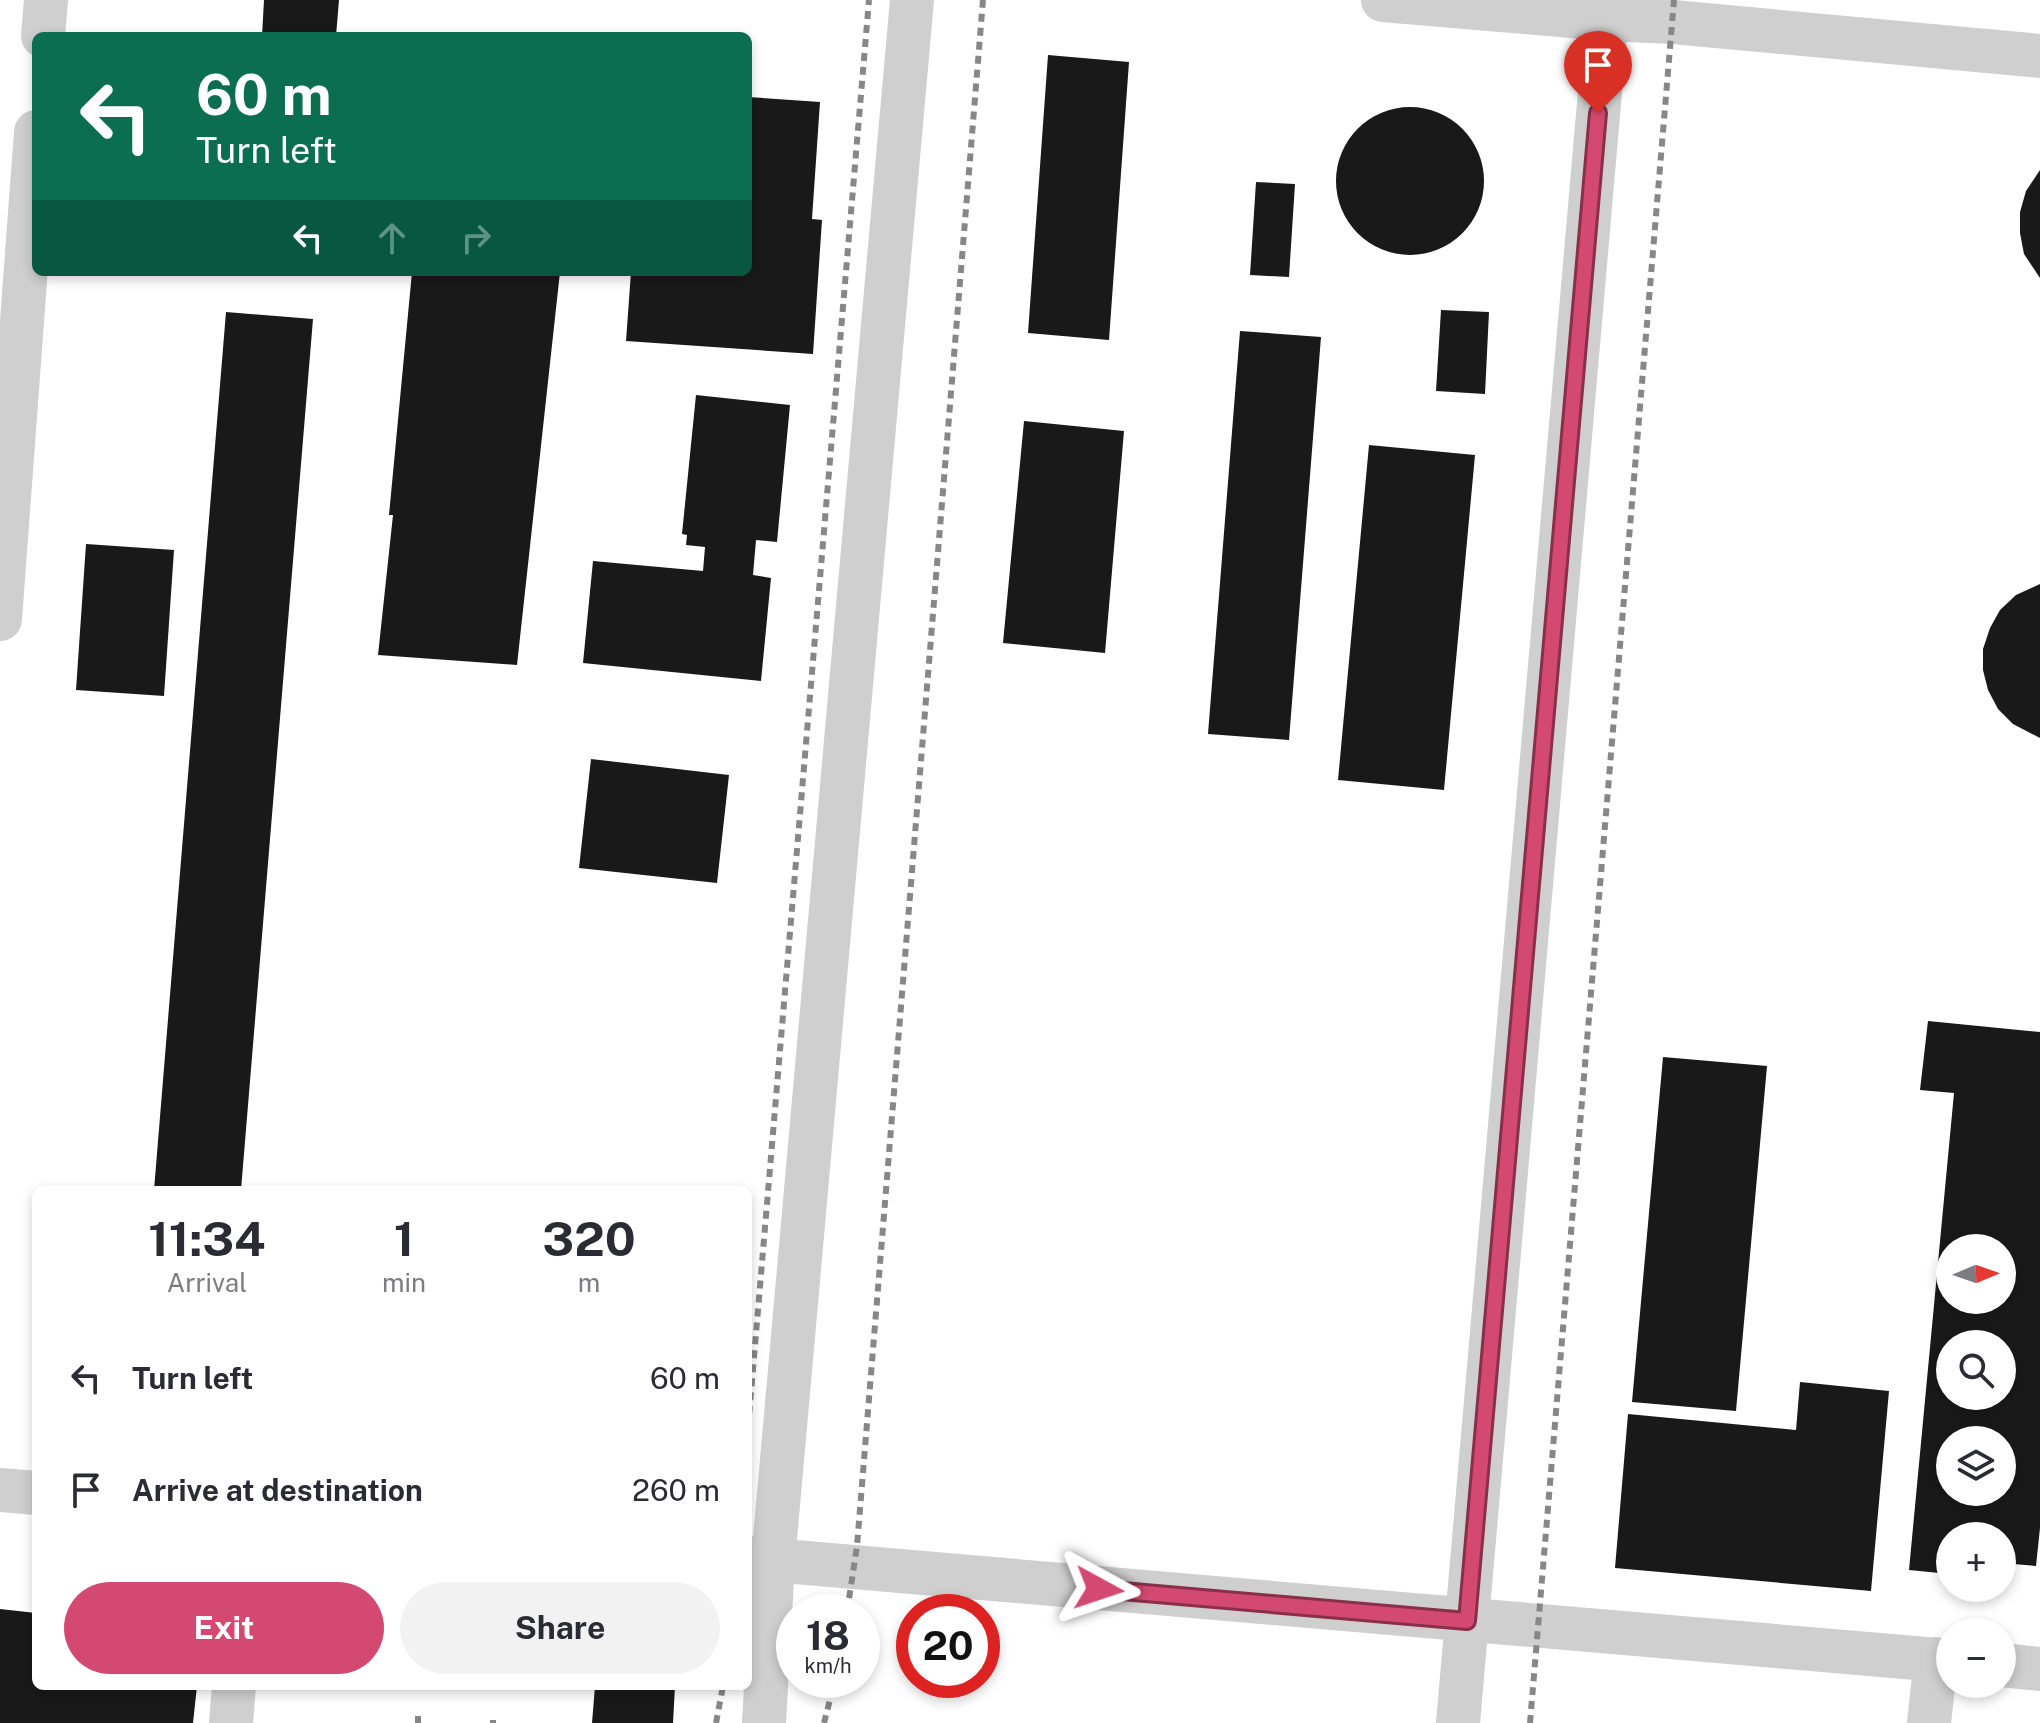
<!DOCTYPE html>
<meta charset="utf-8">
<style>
body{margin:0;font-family:"Public Sans",sans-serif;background:#f2f2f3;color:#2b2b33;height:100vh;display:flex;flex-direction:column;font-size:30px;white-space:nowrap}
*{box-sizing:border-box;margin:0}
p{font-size:26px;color:#7c7c81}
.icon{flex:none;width:44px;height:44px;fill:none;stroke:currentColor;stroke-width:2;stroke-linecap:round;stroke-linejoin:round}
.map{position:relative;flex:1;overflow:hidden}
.details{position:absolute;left:32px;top:1186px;width:720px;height:504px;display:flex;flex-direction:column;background:#fff;border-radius:12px;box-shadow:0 4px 12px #0003}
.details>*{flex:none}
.hud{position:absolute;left:32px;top:32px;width:720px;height:244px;border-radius:12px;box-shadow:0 4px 12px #0003;background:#0b6e4f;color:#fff;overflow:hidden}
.needle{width:52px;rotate:88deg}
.controls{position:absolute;left:1936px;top:1234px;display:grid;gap:16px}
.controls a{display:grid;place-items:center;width:80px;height:80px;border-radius:50%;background:#fff;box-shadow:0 4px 12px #0003;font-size:40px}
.speed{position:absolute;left:776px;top:1594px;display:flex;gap:16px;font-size:40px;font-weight:700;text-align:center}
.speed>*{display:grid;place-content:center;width:104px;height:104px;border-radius:50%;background:#fff;box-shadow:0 4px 12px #0003;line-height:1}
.speed small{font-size:20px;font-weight:400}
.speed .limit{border:12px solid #d22;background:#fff;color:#111}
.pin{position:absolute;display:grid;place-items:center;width:68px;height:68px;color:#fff;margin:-82px -34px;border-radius:50% 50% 50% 0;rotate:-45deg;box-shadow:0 0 8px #0007}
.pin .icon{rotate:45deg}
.me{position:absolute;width:88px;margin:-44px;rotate:95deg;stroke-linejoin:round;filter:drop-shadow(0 0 6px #0008)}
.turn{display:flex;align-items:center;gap:28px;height:168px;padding:0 32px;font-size:36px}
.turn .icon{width:104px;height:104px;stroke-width:2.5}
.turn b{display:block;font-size:56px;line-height:68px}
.lanes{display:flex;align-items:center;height:76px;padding:0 32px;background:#0003;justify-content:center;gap:40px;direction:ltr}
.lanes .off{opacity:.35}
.eta{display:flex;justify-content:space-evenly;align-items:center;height:136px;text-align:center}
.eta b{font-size:48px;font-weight:700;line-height:56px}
.cta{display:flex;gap:16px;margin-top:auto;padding:16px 32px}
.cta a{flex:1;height:92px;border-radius:48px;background:#d44972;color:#fff;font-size:32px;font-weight:700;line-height:92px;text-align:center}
.cta a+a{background:#f2f2f3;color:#2b2b33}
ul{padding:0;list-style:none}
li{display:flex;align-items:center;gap:24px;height:112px;padding:0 32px}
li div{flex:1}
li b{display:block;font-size:30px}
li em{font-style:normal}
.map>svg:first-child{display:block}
.building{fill:#191919;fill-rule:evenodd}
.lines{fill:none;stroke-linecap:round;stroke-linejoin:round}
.minor{stroke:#cfcfcf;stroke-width:44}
.rail{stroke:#878787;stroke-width:6;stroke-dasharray:8 6;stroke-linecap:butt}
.route-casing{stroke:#8a2f4a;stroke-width:20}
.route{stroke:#d44972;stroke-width:14}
</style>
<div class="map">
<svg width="2040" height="1723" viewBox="0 0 2040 1723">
<rect width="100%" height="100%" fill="#fff"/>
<path class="building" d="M264 0H339L336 36H262Z
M1048 55 1129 62 1109 340 1028 333Z
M748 97 820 102 812 219 822 220 813 354 626 341 631 272H748Z
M1336 181a74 74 0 1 1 148 0a74 74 0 1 1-148 0Z
M2040 170V278L2024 254 2020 233V212L2026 191Z
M1256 182 1295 184 1289 277 1250 275Z
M412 272H560L517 665 378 655 393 515H389Z
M1441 310 1489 312 1485 394 1436 391Z
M226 312 313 319 241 1190H154Z
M1240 331 1321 337 1289 740 1208 734Z
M696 395 790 405 777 542 756 540 753 575 771 578 761 681 583 663 593 561 703 571 705 547 686 545 687 535 682 534Z
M1024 421 1124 431 1105 653 1003 643Z
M1369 445 1475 455 1444 790 1338 780Z
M86 544 174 550 164 696 76 690Z
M2040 584V738L2013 724 1998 709 1988 690 1983 670V649L1990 628 2000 610 2016 595Z
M591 759 729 775 717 883 579 868Z
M1928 1021 2040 1032V1528L2036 1566 2002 1563V1536H1950V1574L1909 1570 1954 1093 1920 1090ZM1950 1248H2002V1300H1950ZM1950 1344H2002V1396H1950ZM1950 1440H2002V1492H1950Z
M1663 1057 1767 1066 1736 1411 1632 1402Z
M1800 1382 1889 1391 1871 1591 1615 1568 1628 1414 1796 1430Z
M0 1609 36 1613V1686H197L193 1723H0Z
M595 1686H675L673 1723H592Z"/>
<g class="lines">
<path class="minor" d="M1383 0 1606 19 1673 22 2040 56
M43 36 46 0
M0 619 36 132
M0 1490 36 1493
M748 1558 1950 1661
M2002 1665 2040 1669
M231 1723 234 1686
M764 1723 773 1561 912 0
M1458 1723 1608 0
M1929 1723 1936 1659"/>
<path class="rail" d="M748 1428 869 0
M847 1612 857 1546 983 0
M418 1723V1716
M493 1723V1720
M716 1723 723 1686
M824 1723 835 1680
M1530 1723 1674 0"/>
</g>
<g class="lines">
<g class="route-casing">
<path id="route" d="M1099 1589 1467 1621 1598 113"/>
</g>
<use href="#route" class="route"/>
</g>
</svg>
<div class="controls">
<a><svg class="needle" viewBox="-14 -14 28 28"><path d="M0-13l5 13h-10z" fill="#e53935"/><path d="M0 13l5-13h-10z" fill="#7c7c81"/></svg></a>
<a><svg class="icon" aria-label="search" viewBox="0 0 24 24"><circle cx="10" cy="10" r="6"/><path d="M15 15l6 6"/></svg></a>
<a><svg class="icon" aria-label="layers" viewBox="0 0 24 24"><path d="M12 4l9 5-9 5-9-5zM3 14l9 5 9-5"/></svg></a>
<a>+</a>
<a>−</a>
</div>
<div class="speed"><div>18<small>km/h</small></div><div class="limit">20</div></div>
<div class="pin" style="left:1598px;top:113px;background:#d93025"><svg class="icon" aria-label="arrive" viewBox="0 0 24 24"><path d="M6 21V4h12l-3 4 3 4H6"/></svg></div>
<svg class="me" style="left:1099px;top:1589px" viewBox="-20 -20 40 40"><path d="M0-17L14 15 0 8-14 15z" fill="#d44972" stroke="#fff" stroke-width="4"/></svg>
<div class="hud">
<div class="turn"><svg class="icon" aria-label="left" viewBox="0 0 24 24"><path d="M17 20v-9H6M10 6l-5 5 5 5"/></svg><div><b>60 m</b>Turn left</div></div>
<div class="lanes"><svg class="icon" aria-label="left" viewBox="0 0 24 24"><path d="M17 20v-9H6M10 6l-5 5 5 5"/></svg><svg class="icon off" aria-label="ahead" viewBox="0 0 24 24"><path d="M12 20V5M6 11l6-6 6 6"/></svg><svg class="icon off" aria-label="right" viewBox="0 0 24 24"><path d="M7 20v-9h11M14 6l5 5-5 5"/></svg></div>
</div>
<section class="details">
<div class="eta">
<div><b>11:34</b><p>Arrival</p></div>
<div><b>1</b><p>min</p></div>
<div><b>320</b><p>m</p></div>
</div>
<ul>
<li><svg class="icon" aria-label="left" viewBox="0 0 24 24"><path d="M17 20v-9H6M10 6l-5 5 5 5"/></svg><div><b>Turn left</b></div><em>60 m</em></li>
<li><svg class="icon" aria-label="arrive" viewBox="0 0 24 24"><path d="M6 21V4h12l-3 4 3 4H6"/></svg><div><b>Arrive at destination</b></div><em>260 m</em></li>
</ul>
<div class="cta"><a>Exit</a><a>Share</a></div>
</section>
</div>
